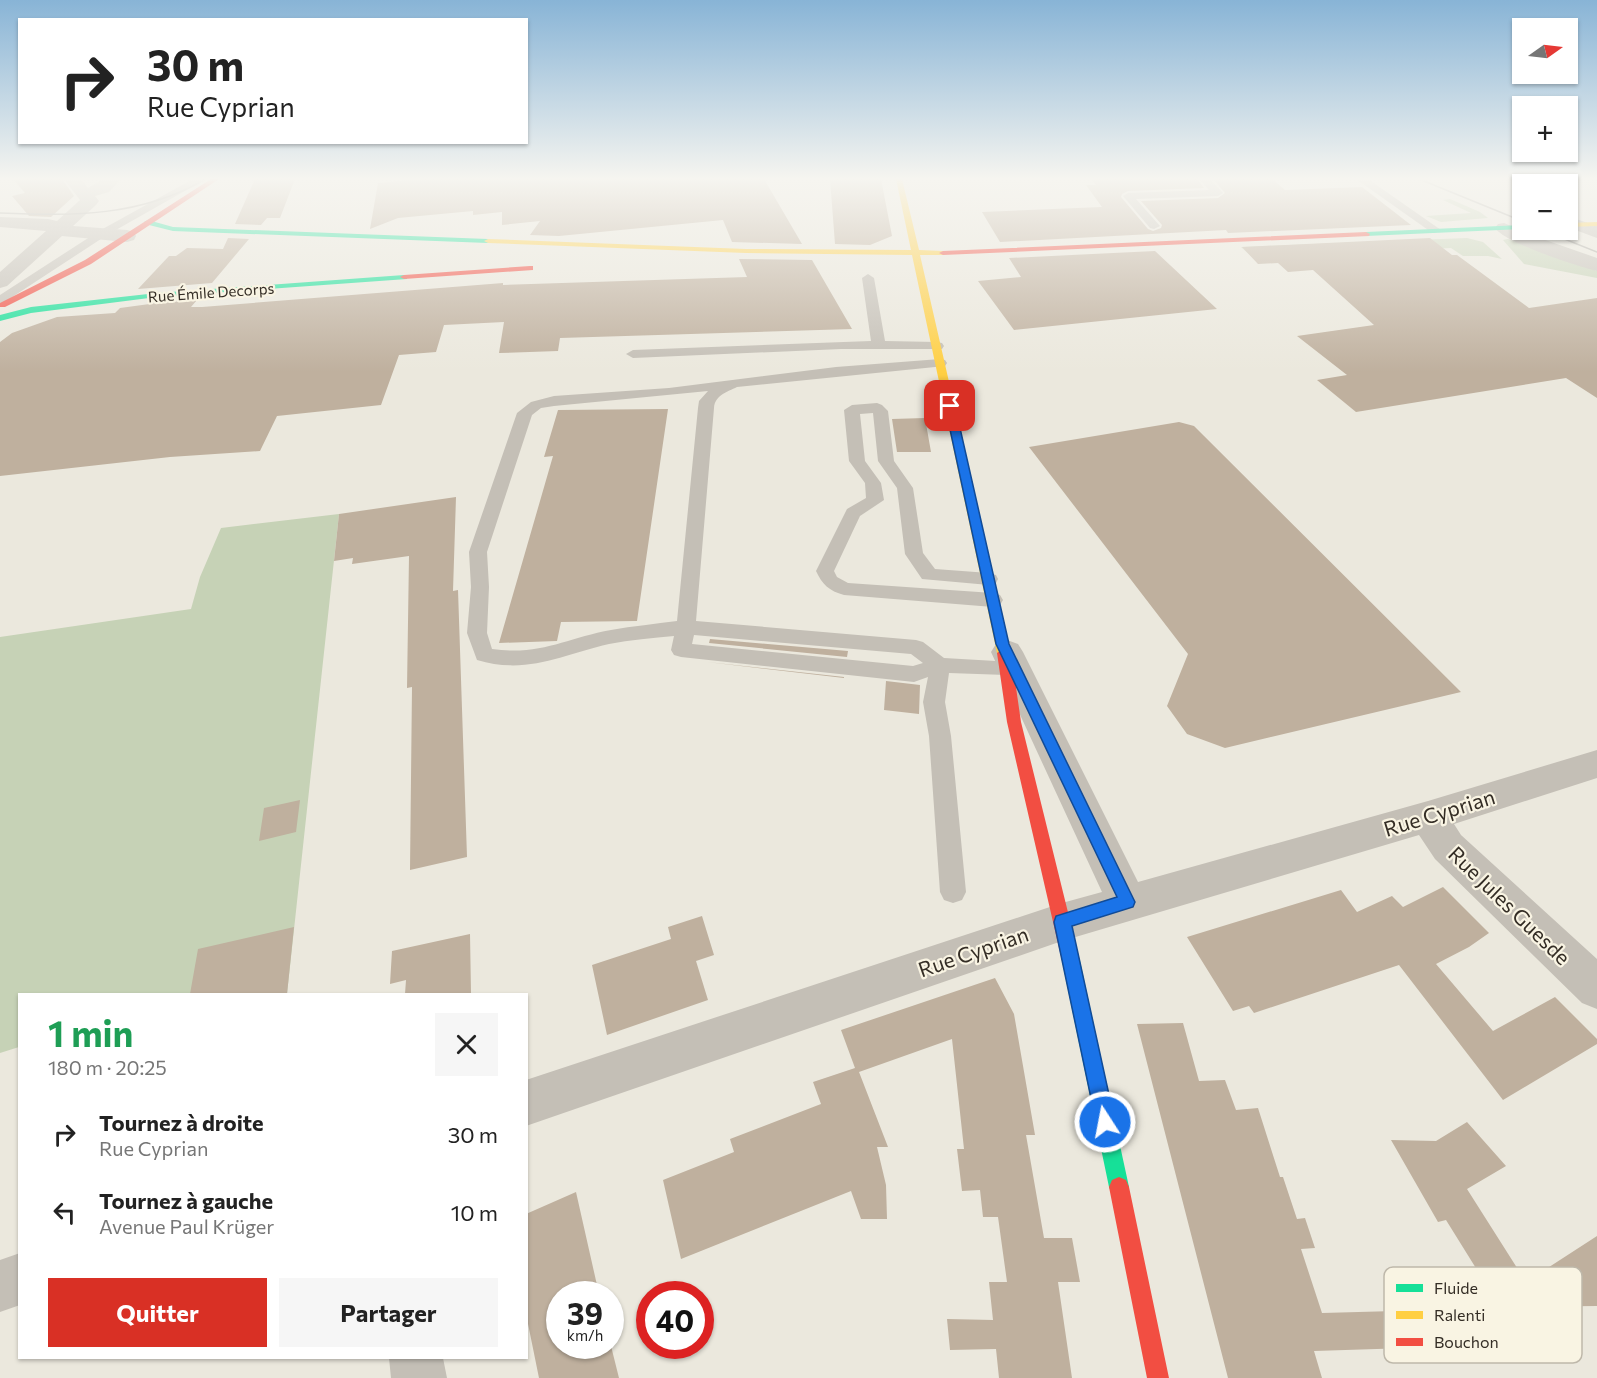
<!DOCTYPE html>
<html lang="fr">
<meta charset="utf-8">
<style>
body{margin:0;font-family:Commissioner,sans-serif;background:#f6f6f6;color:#222;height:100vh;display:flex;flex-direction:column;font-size:22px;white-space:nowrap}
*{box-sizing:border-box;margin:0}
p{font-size:20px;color:#767676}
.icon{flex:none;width:33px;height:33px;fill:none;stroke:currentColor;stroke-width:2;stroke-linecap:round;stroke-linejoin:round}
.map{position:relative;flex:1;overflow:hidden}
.sheet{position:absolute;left:18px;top:993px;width:510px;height:366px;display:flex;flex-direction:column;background:#fff;border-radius:0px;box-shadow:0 2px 4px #0004}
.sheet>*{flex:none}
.hud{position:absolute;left:18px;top:18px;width:510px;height:126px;border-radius:0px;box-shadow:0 2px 4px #0004;background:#fff;color:#222;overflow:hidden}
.needle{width:39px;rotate:76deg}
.tools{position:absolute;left:1512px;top:18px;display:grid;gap:12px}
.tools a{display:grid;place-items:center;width:66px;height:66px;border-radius:0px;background:#fff;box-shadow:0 2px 4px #0004;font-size:30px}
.speed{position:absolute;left:546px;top:1281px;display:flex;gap:12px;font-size:30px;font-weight:700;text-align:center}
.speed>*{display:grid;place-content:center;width:78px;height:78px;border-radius:50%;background:#fff;box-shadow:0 2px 4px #0004;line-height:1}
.speed small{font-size:15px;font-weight:400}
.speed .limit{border:9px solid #d22;background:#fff;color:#111}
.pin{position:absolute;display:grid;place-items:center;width:51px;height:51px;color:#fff;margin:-26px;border-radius:12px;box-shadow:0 3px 9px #0006}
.me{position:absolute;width:66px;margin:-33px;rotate:349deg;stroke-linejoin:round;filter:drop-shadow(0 0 4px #0008)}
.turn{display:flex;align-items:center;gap:21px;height:126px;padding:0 30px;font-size:27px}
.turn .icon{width:78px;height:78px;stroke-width:2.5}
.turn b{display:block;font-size:42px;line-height:51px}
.round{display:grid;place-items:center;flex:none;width:63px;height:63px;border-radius:0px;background:#f6f6f6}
.overview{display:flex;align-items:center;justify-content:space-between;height:102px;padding:0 30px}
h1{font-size:36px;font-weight:700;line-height:45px;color:#1e9e55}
.primary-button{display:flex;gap:12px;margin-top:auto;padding:12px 30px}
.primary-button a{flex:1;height:69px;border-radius:0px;background:#d93025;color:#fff;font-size:24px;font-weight:700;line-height:69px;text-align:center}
.primary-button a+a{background:#f6f6f6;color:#222}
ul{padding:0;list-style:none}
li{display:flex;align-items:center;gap:18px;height:78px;padding:0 30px}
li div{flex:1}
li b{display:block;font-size:22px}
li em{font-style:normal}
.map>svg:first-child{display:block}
.green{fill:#c6d2b6}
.building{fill:#bfb09e}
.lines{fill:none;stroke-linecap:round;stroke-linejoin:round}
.lane{fill:#c4bfb6;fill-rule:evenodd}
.street{fill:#c4bfb6;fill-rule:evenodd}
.fast{fill:#16e098;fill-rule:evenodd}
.slow{fill:#ffcf43;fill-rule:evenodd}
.jam{fill:#f24e42;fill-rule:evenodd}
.tram{stroke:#aba8a1;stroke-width:1.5}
.route{fill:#1a73e8;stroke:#114b97;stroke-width:1.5}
.labels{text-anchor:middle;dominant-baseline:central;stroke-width:4.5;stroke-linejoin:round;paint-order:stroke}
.far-street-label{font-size:15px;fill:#342d25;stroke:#f9f4e3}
.near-street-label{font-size:21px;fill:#342d25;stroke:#f9f4e3}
.key{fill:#f9f4e3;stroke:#beb8aa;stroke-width:1.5}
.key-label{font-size:16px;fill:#342d25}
</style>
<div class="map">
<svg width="1597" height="1378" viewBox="0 0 1597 1378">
<rect width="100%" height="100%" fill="#ebe8dd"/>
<path class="green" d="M1450 199 1480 212 1488 218 1441 222 1426 216 1471 213 1443 200Z
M1467 238 1483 242 1502 259 1488 256H1463L1451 248 1252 257 1241 247Z
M1508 239 1597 271V278L1524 264 1503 240Z
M339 514 287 994H20L19 1047 0 1053V637L191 609 200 577 221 528Z"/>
<path class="building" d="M13 179H62L74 196 51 217 29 216 12 196 25 193Z
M255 179H295L280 218H267L261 225 235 224Z
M422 179H764L802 244 732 242 723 220 559 236 530 235 540 221 502 225V212L473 215V211L398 218 370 229 378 183Z
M830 179H881L892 236 870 245 835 244Z
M1091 179H1197L1204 188 1128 191 1122 194 1121 197 1148 229 1153 231 1161 228 1162 225 1141 201 1218 198 1225 193 1213 179H1272L1285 190 1362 187 1411 225 1228 233 1226 230 1000 242 982 212 1102 207 1086 185H1096Z
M228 238 249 239 212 283 138 289 169 256H176L187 248 223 249Z
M1430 238 1452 255H1457L1529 308 1597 298V398L1566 378 1356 412 1317 380 1347 375 1297 336 1374 325 1313 270 1288 272 1278 263 1258 264 1242 247Z
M1155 251 1217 309 1014 330 978 281 1021 277 1009 258Z
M739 259 812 260 852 329 560 338 558 351 499 353 504 322 444 325 436 352 399 355 381 405 277 416 260 451 170 457 0 476V342L12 333 57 317 115 313 120 308 157 303 197 300 191 307H202L503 283V285L747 277Z
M668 409 637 621 561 622 557 641 499 643 553 456 544 457 558 410Z
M925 418 931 452H897L892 419Z
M1179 422 1194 426 1461 692 1225 748 1187 734 1167 706 1188 654 1029 447Z
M456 497 453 591 458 590 467 857 410 870 412 687 407 688 409 556 352 564 353 558 334 561 339 514Z
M710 639 848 651 847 657 709 643Z
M707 662 844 677V678Z
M886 681 920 685 919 714 884 710Z
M300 800 296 832 259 841 264 808Z
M1443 887 1489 933 1469 947 1436 964 1493 1031 1555 997 1597 1039V1044L1503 1100 1399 965 1254 1013 1249 1006 1233 1011 1187 937 1341 890 1357 912 1392 896 1403 907Z
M702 916 714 955 696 961 708 1000 607 1035 592 965 671 939 668 927Z
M294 927 287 994H190L198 949Z
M470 934 471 994H405L406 980 390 984 392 951Z
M995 978 1014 1014 1035 1135H1026L1044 1238H1072L1080 1282H1058L1072 1378H999L996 1349 950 1350 947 1319 993 1320 989 1282H1007L998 1217H983L980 1190 962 1191 957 1149H964L952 1039 859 1072 888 1147H877L886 1185 887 1219H861L851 1191 681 1259 663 1180 734 1152 730 1139 821 1104 813 1082 855 1068 841 1030Z
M1183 1023 1199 1081 1225 1080 1236 1110 1258 1108 1280 1177H1283L1297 1219 1305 1218 1315 1248 1301 1249 1322 1313 1395 1311 1408 1348 1314 1351 1322 1378H1228L1137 1024Z
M1467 1122 1506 1166 1467 1189 1526 1282 1597 1236V1306L1489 1307 1497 1302 1446 1220 1438 1222 1391 1140 1436 1141Z
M576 1192 599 1294H560V1346H610V1342L619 1378H539L526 1314V1214Z"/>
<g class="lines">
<path class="lane" d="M193 179H206L107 235 0 305V295L99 231Z
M1199 179H1210L1223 193 1218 196 1136 199 1160 226 1154 229 1150 228 1123 196 1128 193 1209 190Z
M1356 179H1368L1441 230 1435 233 1431 232Z
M868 274 874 278 885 341 937 342 942 343 944 346 942 349H841L633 358 626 354 633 350 871 341 862 278Z
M940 359 945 360 947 363 945 366 737 387C727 392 715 395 714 408L696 621 916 640 923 642 944 658 1013 662 1016 667 1013 672 1006 675 949 673 945 702 951 736 966 892 962 900 953 903 944 900 940 892 929 736 923 702 928 677 914 682 681 657 674 655 671 650 674 636C653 638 630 640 609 644 562 655 527 675 477 660L467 633 471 587 469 552 517 413 531 402 554 396 669 388 836 367ZM708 391 699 401 698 408 677 621C655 624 633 626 611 630 566 638 541 656 492 649L487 633 489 587 487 552 532 415 541 408 554 406ZM694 635 911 654 923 663 913 666 692 644Z
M877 403 882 405 888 411 894 461 913 488 923 553 935 569 989 573 996 575 998 579 996 583 989 585 922 579 905 554 897 488 878 461 873 413 860 414 865 461 881 483 884 500 860 516 834 571 837 577 848 583 993 593 1000 595 1003 600 1000 605 993 607 844 595C829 591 822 584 816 571L847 509 866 498 865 483 849 461 844 410 852 405Z"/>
<path class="street" d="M64 179H81L88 188 103 179H121L109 192 95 196 99 201 96 205 73 226 127 230 134 232 136 236 134 240 127 242 62 236 7 286 0 288V272L46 231 0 227V217L48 219 57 221 80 200Z
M1576 219 1597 226V238L1570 228 1568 223Z
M1504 223 1534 236 1597 258V271C1577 266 1505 243 1495 228L1498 224Z
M1007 640 1018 644 1023 652 1138 882 1428 801 1597 750V778L1454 824 1461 835 1597 959V1009L1582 1003 1435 859 1419 835 1062 941 526 1126V1080L1062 903 1102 892 991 652 996 644Z
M20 1253V1305L0 1312V1260Z
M389 1358H443L447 1378H391Z"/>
<path class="fast" d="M148 220 173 227 488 239 492 241 488 243 173 231 145 224 144 222Z
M1522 225V229L1366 236 1362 234 1366 232Z
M404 275H407V279L157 297 31 313 0 321V315L31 307 157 293Z
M1071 953 1077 955 1080 961 1129 1187 1126 1194 1119 1197 1112 1194 1109 1187 1062 961 1065 955Z"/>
<path class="slow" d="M896 179H902L919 250 943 251 947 253 943 255H920L1011 653 1004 658 997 653 912 255 746 253 488 243 484 241 488 239 746 249 911 250Z
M1597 222V226L1568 227V223Z"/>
<path class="jam" d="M211 179H219L91 264 5 307H0V303L85 260Z
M1366 232 1370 234 1369 236 943 255 939 253 943 251Z
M530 266H533V270L404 279 400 277 404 275Z
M1004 648 1011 653 1021 722 1080 961 1077 967 1071 969 1065 967 1062 961 1007 722 997 653Z
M1119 1177 1126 1180 1129 1187 1169 1378H1147L1109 1187 1112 1180Z"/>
<path class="tram" d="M1419 179 1522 221
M0 213C74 216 140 217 206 179
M1542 230 1597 252"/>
</g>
<linearGradient id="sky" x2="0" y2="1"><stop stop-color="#88b4d6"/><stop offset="0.48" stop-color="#f6f5f0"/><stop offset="1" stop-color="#f6f5f0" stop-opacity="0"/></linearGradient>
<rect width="1597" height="372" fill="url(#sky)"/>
<path class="route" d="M950 403 955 406 1009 644 1135 902 1133 907 1072 926 1115 1122 1112 1129 1105 1132 1098 1129 1096 1122 1054 922 1056 916 1117 897 996 644 945 406Z"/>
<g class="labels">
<g class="far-street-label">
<text transform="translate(211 292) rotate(-4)">Rue Émile Decorps</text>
</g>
<g class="near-street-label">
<text transform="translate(1439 812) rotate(-17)">Rue Cyprian</text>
<text transform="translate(1510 905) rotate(44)">Rue Jules Guesde</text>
<text transform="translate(973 951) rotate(-19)">Rue Cyprian</text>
</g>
</g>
<rect x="1384" y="1267" width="198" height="96" rx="9" class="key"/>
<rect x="1396" y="1284" width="27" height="8" fill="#16e098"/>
<rect x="1396" y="1311" width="27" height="8" fill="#ffcf43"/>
<rect x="1396" y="1338" width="27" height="8" fill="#f24e42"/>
<g class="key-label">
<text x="1434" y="1294">Fluide</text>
<text x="1434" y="1321">Ralenti</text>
<text x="1434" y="1348">Bouchon</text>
</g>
</svg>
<div class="tools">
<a><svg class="needle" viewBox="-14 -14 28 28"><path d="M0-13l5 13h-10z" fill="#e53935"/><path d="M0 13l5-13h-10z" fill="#767676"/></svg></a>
<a>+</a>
<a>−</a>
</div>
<div class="speed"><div>39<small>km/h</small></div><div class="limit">40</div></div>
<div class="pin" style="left:950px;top:406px;background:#d93025"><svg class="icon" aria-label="arrive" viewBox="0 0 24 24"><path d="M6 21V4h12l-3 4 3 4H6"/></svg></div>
<svg class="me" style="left:1105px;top:1122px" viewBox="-20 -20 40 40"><circle r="17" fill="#1a73e8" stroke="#fff" stroke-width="3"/><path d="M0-11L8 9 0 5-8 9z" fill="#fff"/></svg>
<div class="hud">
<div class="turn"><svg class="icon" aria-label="right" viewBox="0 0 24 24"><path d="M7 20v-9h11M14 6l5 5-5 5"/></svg><div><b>30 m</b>Rue Cyprian</div></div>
</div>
<section class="sheet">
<div class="overview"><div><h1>1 min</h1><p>180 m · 20:25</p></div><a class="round"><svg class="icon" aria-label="close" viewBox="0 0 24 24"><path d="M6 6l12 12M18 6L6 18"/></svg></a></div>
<ul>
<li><svg class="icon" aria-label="right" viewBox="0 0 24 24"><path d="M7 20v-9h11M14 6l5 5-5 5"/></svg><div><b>Tournez à droite</b><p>Rue Cyprian</p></div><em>30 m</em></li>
<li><svg class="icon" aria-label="left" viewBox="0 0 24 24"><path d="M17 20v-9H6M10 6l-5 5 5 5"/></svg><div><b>Tournez à gauche</b><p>Avenue Paul Krüger</p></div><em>10 m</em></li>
</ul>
<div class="primary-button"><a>Quitter</a><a>Partager</a></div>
</section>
</div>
